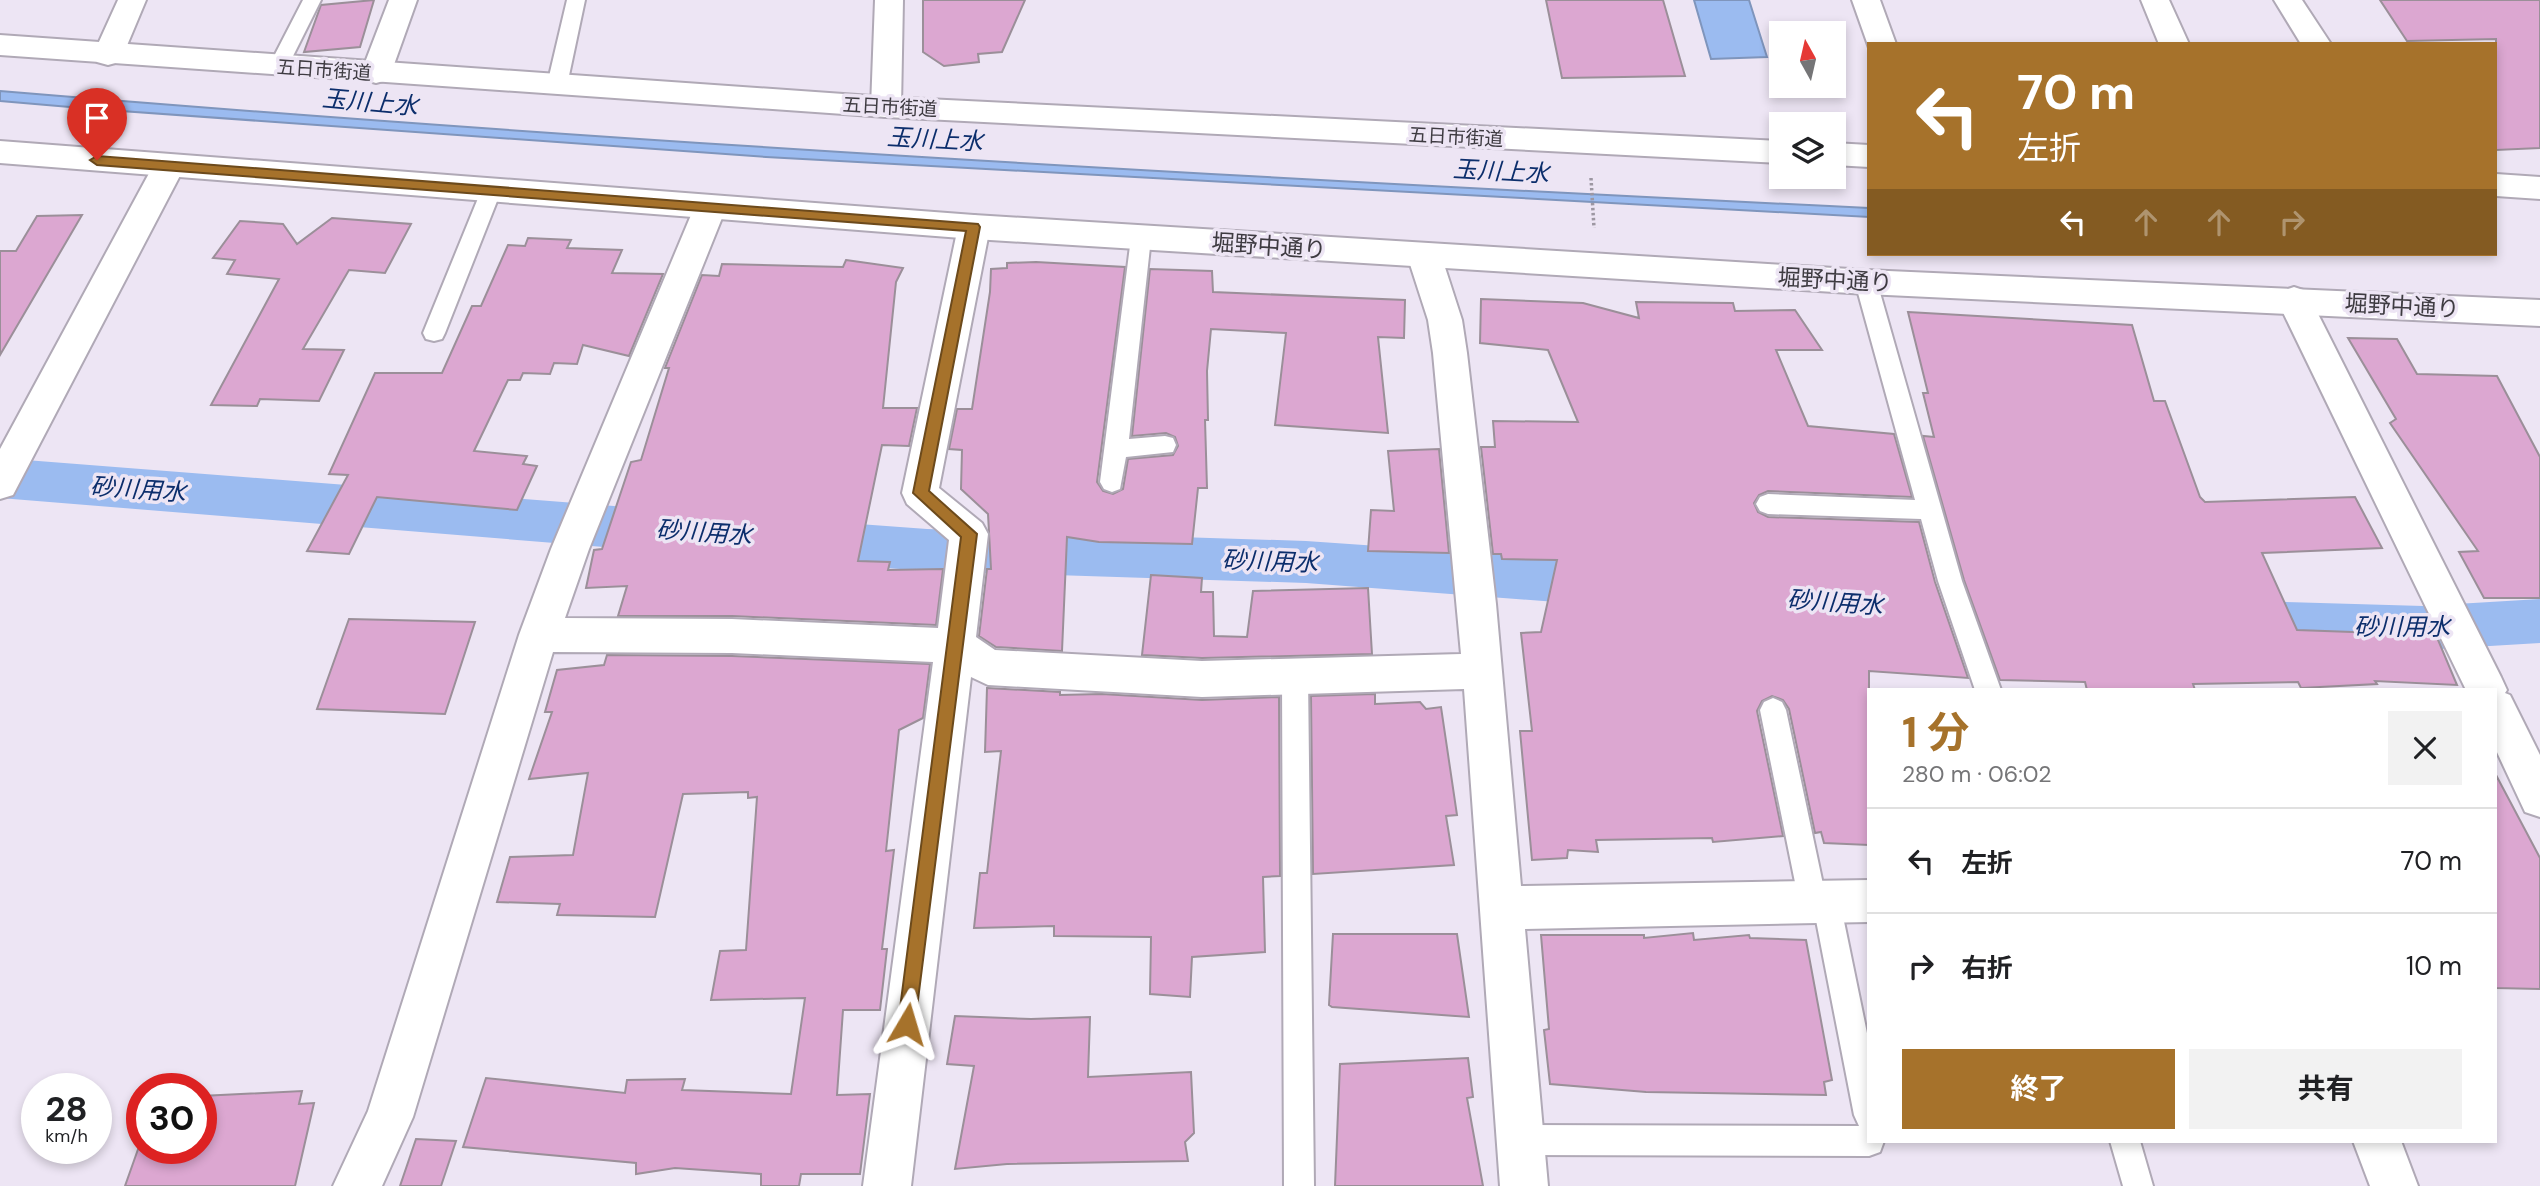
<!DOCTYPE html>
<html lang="ja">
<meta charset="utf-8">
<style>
body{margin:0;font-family:"DM Sans","Noto Sans JP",sans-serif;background:#f2f2f2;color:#202124;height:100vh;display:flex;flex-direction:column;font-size:26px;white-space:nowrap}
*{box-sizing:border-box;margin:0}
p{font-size:23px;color:#757577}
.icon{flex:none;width:38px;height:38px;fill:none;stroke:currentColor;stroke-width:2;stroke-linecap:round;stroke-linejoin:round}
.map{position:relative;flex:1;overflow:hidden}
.details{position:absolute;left:1867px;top:688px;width:630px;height:455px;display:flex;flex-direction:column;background:#fff;border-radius:0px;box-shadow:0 4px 10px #0003}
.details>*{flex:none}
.hud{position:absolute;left:1867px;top:42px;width:630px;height:214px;border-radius:0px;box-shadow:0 4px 10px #0003;background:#a6722b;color:#fff;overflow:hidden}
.needle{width:46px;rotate:352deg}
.fabs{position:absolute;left:1769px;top:21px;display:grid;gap:14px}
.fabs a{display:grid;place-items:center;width:77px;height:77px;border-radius:0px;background:#fff;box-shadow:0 4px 10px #0003;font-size:35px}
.speed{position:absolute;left:21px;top:1073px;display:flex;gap:14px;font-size:35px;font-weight:700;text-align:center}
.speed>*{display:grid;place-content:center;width:91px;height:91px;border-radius:50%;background:#fff;box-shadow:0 4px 10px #0003;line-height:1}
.speed small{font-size:18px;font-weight:400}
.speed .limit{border:10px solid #d22;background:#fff;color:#111}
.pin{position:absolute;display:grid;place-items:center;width:60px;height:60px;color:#fff;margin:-72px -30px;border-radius:50% 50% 50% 0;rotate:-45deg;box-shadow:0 0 7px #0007}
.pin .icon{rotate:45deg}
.me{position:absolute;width:77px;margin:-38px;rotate:7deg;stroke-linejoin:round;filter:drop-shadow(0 0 5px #0008)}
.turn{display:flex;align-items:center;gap:24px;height:147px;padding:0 35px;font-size:32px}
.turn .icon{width:91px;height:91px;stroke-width:2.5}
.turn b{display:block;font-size:49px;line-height:60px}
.lanes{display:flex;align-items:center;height:66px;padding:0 35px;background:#0003;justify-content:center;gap:35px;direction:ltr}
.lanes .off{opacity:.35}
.round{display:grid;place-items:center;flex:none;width:74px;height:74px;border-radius:0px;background:#f2f2f2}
.headline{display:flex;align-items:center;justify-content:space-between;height:119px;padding:0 35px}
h1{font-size:42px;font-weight:700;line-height:52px;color:#a6722b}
.primary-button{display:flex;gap:14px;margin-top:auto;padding:14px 35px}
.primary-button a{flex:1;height:80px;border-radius:0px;background:#a6722b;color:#fff;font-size:28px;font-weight:700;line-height:80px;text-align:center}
.primary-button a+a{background:#f2f2f2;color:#202124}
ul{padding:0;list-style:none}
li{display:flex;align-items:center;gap:21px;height:105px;padding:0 35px;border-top:2px solid #e0e0e0}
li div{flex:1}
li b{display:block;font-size:26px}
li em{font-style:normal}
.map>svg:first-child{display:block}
.water{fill:#9bbbf0;stroke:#7f95bc;stroke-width:2}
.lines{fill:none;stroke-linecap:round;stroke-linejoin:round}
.canal{fill:#9bbbf0;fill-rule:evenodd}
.building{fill:#dca7d1;stroke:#9b8f99;stroke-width:2}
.service-casing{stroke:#b0a9b6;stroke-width:4}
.minor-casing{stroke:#b0a9b6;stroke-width:4}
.tertiary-casing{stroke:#b0a9b6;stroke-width:4}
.primary-casing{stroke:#b0a9b6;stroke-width:4}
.path{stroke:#9d97a2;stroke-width:3.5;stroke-dasharray:2.5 2.5;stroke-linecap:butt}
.service{fill:#fff;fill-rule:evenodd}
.minor{fill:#fff;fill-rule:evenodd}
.tertiary{fill:#fff;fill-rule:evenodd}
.primary{fill:#fff;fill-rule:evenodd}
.route{fill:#a6722b;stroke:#6c4a1c;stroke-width:2}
.labels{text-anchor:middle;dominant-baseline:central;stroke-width:7;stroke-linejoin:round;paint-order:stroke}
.far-street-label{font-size:19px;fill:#3e3b41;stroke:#ede5f4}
.street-label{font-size:23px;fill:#3e3b41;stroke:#ede5f4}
.water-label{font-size:24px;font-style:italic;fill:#0c2e6c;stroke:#ede5f4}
</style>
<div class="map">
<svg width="2540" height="1186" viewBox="0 0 2540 1186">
<rect width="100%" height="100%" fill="#ede5f4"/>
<path class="water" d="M1694 0H1749L1767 57 1711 59Z
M0 91C622 143 1246 178 1869 208V217L766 157 93 109 0 101Z"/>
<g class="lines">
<path class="canal" d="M0 458 678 511 695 517 703 532 695 547 678 553 0 498Z
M791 519 927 529 1306 541 1621 563 1639 570 1646 585 1639 600 1621 607 1306 583 927 571 791 561 773 555 766 540 773 525Z
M2540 599V643L2423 650 2223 644 2205 638 2197 622 2205 606 2223 600 2423 606Z"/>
</g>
<path class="building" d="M374 0 360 47 304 52 321 5Z
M923 0H1025L1002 52 978 54 979 62 944 66 923 52Z
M1546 0H1663L1685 76 1562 78Z
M2380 0H2540V148L2496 150V39L2407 41Z
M82 215 0 355V251H16L37 216Z
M332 218 411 224 385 273 349 270 303 349 344 350 319 401 260 399 257 406 211 405 279 279 227 274 235 260 213 258 240 221 283 224 297 244Z
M528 238 571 240 567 248 622 250 612 273 663 274 629 356 583 345 577 364 554 363 550 374 523 373 520 380H508L474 451 527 456 523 464 537 466 517 510 377 497 349 554 307 551 348 475 329 474 375 373H442L472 306H481L508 245 525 246Z
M846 260 903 268 896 282 883 408H917L909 446 882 445 858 561 890 562 888 570 943 569 936 625 732 616H618L627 586 586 588 594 550 602 549 631 462 641 460 669 368H665L702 275 719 276 722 264 843 267Z
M1036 262 1125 267 1097 482 1103 491 1113 494 1123 489 1128 459 1173 455 1178 446 1175 437 1166 433 1132 436 1150 269 1212 271 1213 292 1405 300 1404 338 1378 337 1388 433 1275 425 1286 333 1211 329 1207 371 1208 420H1205L1207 488H1198L1192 544 1099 542 1067 537 1062 651 996 647 979 636 987 569H991L988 514 961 489 962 450 949 449 957 409H972L990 292 991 269 1007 268V263Z
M1481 299 1583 303 1639 318 1636 302 1733 303 1735 311 1795 310 1822 350H1776L1808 426 1894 434 1912 497 1768 491 1759 495 1754 503 1758 512 1768 517 1919 522 1935 582 1968 678 1869 671V845L1824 843 1821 832 1815 833 1789 709 1783 700 1772 696 1762 701 1757 711 1783 836 1713 842 1712 838 1596 840 1598 852 1568 850 1567 858 1532 860 1520 731H1532L1521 633 1541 632 1557 560 1502 559 1501 554H1493L1481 447H1495L1493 421 1578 422 1548 350 1480 343Z
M1908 312 2132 325 2154 401H2165L2200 497 2205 502 2355 497 2382 548 2262 553 2297 630 2436 635 2457 685 2375 681 2377 684 2301 688 2298 682 2193 684 2195 690H2087L2085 682 2000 680 1964 580 1923 436 1934 437 1923 393H1928Z
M2348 338 2397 339 2417 374 2497 376 2540 457V598H2484L2459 552 2478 551 2390 423 2396 419Z
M1439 449 1449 553 1368 551 1371 510 1394 511 1388 451Z
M1151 575 1202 578 1201 592H1213L1214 636 1247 637 1253 591 1368 588 1372 654 1202 658 1142 655Z
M349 619 475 622 445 714 317 709Z
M607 655 732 656 930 664 923 718 899 730 886 851 894 850 882 949H887L880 1010H843L837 1095 870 1094 860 1174H801L799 1186H761V1174L675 1168 636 1174V1163L463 1147 486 1078 625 1093 627 1080 685 1079 682 1090 791 1094 805 998 711 1000 720 951 746 950 757 797 748 798V792L683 794 655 917 557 915 560 904 497 902 510 857 573 855 588 773 529 779 552 712H545L557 670 604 665Z
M987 688 1060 692V695L1102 694 1202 700 1279 697 1280 876 1263 877 1265 952 1192 957 1190 997 1150 994 1151 937 1054 936V926L974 928 980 873H987L1001 751 985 752Z
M1375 694V704L1420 702 1426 709 1441 707 1457 815 1446 816 1454 865 1313 874 1311 696Z
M2496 775 2540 858V989L2496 988Z
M1693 933 1694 940 1749 935 1750 938 1806 940 1832 1080 1824 1082 1826 1095 1646 1092 1550 1084 1544 1030 1549 1029 1541 935H1644V938Z
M1333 934H1457L1469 1017 1332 1007 1329 1005Z
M955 1016 1031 1019 1090 1017 1088 1077 1191 1072 1194 1133 1185 1142 1188 1161 1007 1164 955 1169 974 1066 947 1064Z
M1468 1058 1473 1097 1467 1098 1483 1186H1335L1340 1064Z
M302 1091 299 1104 314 1103 295 1186H125L142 1138V1148H201V1096Z
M416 1139 456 1141 441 1186H400Z"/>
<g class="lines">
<g class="service-casing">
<path id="service" d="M303 0H321L286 70H272L269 66Z
M567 0H585L567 85 564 90H550L547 85Z
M491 184 498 186 501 191 445 333 442 339 434 341 426 339 423 333 481 191 484 186Z
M1141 230 1148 233 1151 238 1129 439 1165 436 1173 438 1176 445 1173 452 1126 457 1120 489 1112 492 1104 489 1100 482 1131 238 1134 233Z
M1866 274 1874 276 1877 282 1962 581 2001 690H1975L1938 581 1921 519 1768 514 1760 511 1756 504 1760 497 1768 494 1915 500 1855 282 1858 276Z
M1295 666 1304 669 1308 677 1314 1186H1284L1282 677 1286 669Z
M1773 698 1782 702 1786 710 1824 889 1836 893 1840 902 1869 1043V1141H1884L1880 1152 1869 1156 1522 1155 1511 1151 1507 1140 1511 1129 1522 1125 1859 1126 1854 1115 1815 915 1803 911 1799 902 1760 710 1764 702Z
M2110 1141H2140L2153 1186H2123Z"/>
</g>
<g class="minor-casing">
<path id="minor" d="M118 0H146L123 55 119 62 108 65 97 62 93 55Z
M389 0H417L391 73 387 80 376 83 365 80 361 73Z
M1852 0H1880L1896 44H1869V48Z
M2141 0H2169L2189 44H2159Z
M2274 0H2302L2331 44H2301Z
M169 155 180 158 185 166 13 495 0 499V449L153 166 158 158Z
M710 196 721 200 726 208 589 549 565 618 732 619 938 628 949 540 907 504 902 493 958 227 962 219 974 215 986 219 990 227 939 488 982 523 988 534 976 637 995 650 1202 661 1461 654 1433 353 1428 320 1407 255 1412 246 1424 243 1436 246 1441 255 1462 320 1467 353 1496 604 1521 886 1869 880V922L1525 929 1548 1186H1500L1464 689 1202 697 988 685 971 677 911 1186H863L933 662 732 653 553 652 413 1117 382 1186H333L368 1111 519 635 551 549 694 208 699 200Z
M2294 287 2306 291 2311 300 2501 677 2507 690 2505 693 2510 695 2540 755V817L2525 812 2496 750V690H2466L2277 300 2282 291Z
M2353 1141H2401L2418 1186H2370Z"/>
</g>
<g class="tertiary-casing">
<path id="tertiary" d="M875 0H903L901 107 897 114 886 117 875 114 871 107Z
M0 141 974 215 1866 270 2540 300V326L1866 294 974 239 0 163Z"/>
</g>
<g class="primary-casing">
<path id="primary" d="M0 35 886 97 1782 141V163L886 117 0 55Z
M1834 143 1869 145V167L1834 165Z
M2496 174 2540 177V199L2496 196Z"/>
</g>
<path class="path" d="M1591 178 1594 228"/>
<use href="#service" class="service"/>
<use href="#minor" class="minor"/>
<use href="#tertiary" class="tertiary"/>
<use href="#primary" class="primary"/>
</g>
<path class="route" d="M97 156 978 224 980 227 929 491 977 534 914 1031 907 1034 901 1031 898 1024 961 537 913 493 966 231 97 165 90 160Z"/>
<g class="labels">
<g class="far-street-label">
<text transform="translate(324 70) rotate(4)">五日市街道</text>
<text transform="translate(890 107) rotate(3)">五日市街道</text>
<text transform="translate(1456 137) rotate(3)">五日市街道</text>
</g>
<g class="street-label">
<text transform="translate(1269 246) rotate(4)">堀野中通り</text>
<text transform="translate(1835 280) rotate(3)">堀野中通り</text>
<text transform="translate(2402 306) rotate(3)">堀野中通り</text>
</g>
<g class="water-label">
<text transform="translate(370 102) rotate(5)">玉川上水</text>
<text transform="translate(935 139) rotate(3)">玉川上水</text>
<text transform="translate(1501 171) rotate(3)">玉川上水</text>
<text transform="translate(138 489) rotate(4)">砂川用水</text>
<text transform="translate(704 532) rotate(4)">砂川用水</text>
<text transform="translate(1270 561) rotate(2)">砂川用水</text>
<text transform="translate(1835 602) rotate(4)">砂川用水</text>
<text x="2402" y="626">砂川用水</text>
</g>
</g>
</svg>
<div class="fabs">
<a><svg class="needle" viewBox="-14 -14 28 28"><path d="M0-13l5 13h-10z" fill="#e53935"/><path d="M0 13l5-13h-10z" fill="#757577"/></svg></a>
<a><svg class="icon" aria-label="layers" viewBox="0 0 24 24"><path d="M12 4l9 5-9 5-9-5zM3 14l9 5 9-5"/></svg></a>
</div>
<div class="speed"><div>28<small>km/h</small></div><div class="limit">30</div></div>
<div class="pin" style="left:97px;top:160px;background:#d93025"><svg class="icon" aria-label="arrive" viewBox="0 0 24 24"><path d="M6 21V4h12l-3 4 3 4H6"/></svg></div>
<svg class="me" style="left:907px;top:1024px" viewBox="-20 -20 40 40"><path d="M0-17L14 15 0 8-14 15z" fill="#a6722b" stroke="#fff" stroke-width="4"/></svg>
<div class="hud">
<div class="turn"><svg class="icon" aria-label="left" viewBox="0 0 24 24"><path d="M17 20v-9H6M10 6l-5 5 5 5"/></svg><div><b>70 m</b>左折</div></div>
<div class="lanes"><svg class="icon" aria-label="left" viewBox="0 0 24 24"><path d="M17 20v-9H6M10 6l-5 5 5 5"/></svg><svg class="icon off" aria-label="ahead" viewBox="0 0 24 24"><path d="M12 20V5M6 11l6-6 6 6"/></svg><svg class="icon off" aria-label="ahead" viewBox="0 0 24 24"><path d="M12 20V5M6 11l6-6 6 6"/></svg><svg class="icon off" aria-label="right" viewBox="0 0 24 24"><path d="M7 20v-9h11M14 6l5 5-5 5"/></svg></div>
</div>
<section class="details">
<div class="headline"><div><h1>1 分</h1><p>280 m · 06:02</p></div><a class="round"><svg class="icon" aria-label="close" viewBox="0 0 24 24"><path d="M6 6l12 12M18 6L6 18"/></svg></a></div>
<ul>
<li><svg class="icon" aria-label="left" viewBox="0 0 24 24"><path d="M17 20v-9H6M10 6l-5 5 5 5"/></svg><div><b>左折</b></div><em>70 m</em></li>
<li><svg class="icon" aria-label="right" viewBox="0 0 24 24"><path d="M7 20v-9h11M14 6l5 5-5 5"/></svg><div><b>右折</b></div><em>10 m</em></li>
</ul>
<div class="primary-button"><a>終了</a><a>共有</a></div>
</section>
</div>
